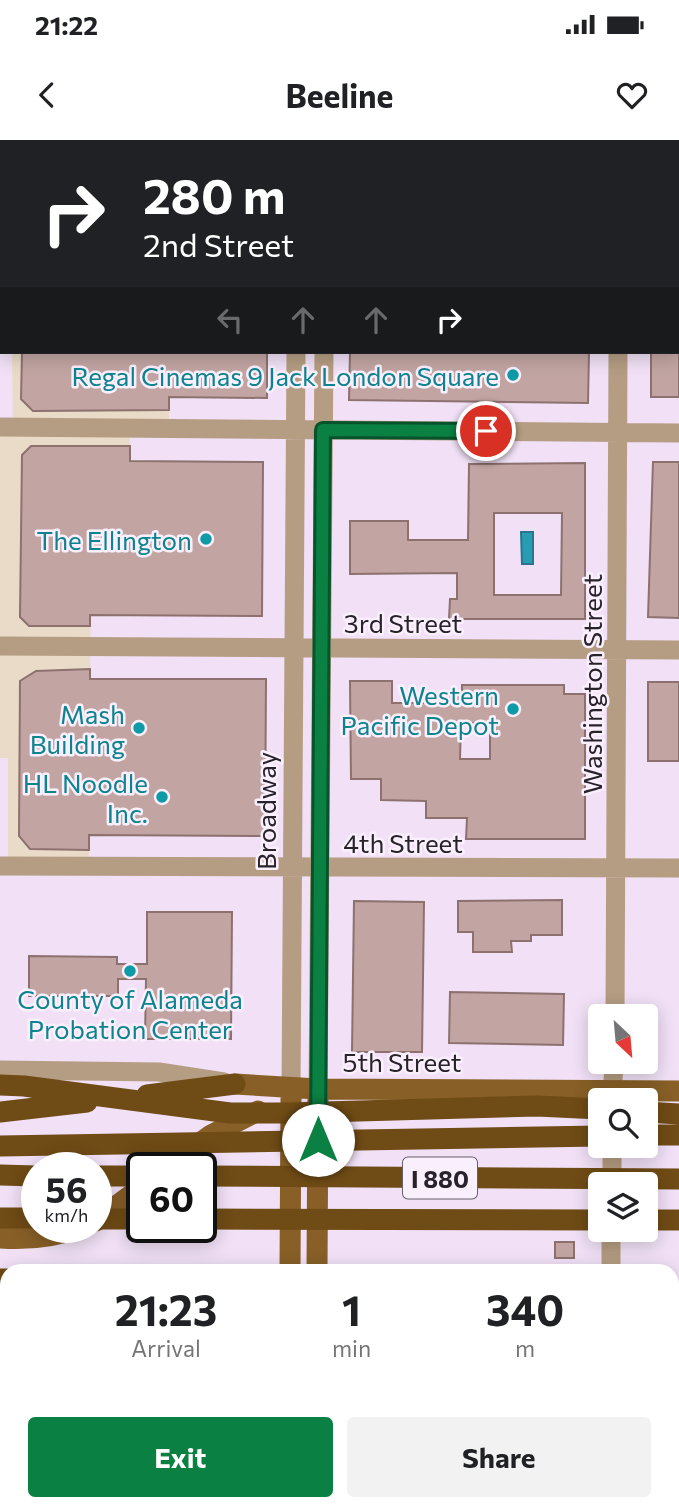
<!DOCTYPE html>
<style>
body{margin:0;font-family:Commissioner,sans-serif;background:#f2f2f2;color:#202124;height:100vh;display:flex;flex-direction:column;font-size:26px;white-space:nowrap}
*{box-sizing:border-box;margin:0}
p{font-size:23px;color:#757577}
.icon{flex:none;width:38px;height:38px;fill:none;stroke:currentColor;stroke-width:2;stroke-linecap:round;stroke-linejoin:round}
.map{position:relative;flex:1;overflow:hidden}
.sheet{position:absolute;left:0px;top:1124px;width:679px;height:247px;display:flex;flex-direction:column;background:#fff;border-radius:21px 21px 0 0;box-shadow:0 4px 18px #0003}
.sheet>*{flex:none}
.hud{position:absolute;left:0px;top:0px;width:679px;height:214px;box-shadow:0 4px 18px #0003;background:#202124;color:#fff;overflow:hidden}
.needle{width:46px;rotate:154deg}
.controls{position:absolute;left:588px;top:864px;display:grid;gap:14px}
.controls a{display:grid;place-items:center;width:70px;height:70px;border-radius:7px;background:#fff;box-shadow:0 4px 18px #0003;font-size:35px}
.speed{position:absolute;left:21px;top:1012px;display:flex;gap:14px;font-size:35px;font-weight:700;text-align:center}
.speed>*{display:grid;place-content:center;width:91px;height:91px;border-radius:50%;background:#fff;box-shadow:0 4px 18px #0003;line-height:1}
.speed small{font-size:18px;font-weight:400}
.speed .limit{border:4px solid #111;border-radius:10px;background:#fff;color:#111}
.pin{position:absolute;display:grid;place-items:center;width:60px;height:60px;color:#fff;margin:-30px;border:4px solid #fff;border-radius:50%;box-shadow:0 2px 7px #0007}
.me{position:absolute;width:77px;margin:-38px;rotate:0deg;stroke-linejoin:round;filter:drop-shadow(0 0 5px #0008)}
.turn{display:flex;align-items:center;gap:24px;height:147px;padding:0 28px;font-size:32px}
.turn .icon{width:91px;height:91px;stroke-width:2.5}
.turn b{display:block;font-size:49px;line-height:60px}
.lanes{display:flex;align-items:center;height:66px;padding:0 28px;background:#0003;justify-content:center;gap:35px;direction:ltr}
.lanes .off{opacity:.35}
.eta{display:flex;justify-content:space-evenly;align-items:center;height:119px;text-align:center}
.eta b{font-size:42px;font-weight:700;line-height:49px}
.cta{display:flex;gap:14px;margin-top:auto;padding:14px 28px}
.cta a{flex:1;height:80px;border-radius:7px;background:#0b8043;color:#fff;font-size:28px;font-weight:700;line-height:80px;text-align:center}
.cta a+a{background:#f2f2f2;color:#202124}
.status{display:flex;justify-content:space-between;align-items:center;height:49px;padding:0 35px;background:#fff;direction:ltr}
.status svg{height:19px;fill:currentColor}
header{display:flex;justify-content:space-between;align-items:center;height:91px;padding:0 28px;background:#fff;font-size:32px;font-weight:700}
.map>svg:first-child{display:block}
.commercial{fill:#e9dbc7}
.water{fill:#289cb5;stroke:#28778b;stroke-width:2}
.building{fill:#c2a5a3;stroke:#8c716f;stroke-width:2;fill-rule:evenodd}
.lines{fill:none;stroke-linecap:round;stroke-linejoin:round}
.minor{stroke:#b49d82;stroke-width:19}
.major{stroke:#875f27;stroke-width:21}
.highway{stroke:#6f4b15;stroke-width:21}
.rail-casing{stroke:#574e59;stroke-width:8}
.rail{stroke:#faf0fd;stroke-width:5;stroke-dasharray:16;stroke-linecap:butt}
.route-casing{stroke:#07532c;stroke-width:18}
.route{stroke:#0b8043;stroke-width:12}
.culture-dot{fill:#0f9aa8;stroke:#faf0fd;stroke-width:2.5}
.labels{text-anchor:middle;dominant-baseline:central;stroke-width:5;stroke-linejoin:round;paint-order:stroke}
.shield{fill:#faf0fd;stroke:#676069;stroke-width:2}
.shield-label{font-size:24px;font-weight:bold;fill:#28222a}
.culture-label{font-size:26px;fill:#0d838f;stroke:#faf0fd;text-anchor:end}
.street-label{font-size:26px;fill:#28222a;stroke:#faf0fd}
</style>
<div class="status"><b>21:22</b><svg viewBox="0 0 49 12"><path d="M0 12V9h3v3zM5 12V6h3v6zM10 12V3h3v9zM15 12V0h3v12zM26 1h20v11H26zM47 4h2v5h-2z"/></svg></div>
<header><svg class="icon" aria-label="back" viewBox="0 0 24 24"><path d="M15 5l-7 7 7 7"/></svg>Beeline<svg class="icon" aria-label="heart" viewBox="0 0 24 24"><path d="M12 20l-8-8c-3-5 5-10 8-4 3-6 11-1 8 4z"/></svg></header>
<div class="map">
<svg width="679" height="1369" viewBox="0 0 679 1369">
<rect width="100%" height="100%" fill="#f1e0f6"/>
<path class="commercial" d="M0 0H265V2H2L0 34Z
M12 212H170L169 281 130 282V399H91L89 719 8 718V618H0V296H13Z"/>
<path class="water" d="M521 392H533V424H522Z"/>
<path class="building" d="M22 212H267V258L169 257V270L33 271 21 259Z
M350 212H589L588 263 349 260Z
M651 212H679V257H651Z
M31 306H130V321L263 322 262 476 90 475V486H29L20 477 22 315Z
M653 322H679V478L648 477Z
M585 323V479H449L450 459H457V433L350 434V381H408V400H468L469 324ZM494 373H562L561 455H494Z
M90 529V539H266L265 696 89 695V710L30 709 19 696 20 541 36 531Z
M350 541H392V563H441V554H462V545H564V554H585V699H466L467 678H426V661L381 660V639H351ZM461 583H490V619H460Z
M648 542H679V621H648Z
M562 760V795H531V801H511L512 812H473V792H458V761Z
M354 761 424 762 422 912H352Z
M147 772H232L231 899H145L146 839H118V856H29V816L117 817V824H147Z
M450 852 564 854 563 905 449 903Z
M555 1102H574V1118H555Z"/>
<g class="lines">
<path class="minor" d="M297 0V2
M322 0V2
M623 2V0
M0 3V0
M0 46 2 47
M677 53H679
M0 81H2
M677 87H679
M0 287 679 293
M0 506 679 510
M0 726 679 728
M615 877 618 212
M0 930 159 932 224 942
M291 948 296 212
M318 949 324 212
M612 961 614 922
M612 1045V1006
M611 1130V1090
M0 1168 7 1169
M672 1168H679
M610 1369V1363"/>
<path class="major" d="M235 944 318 949 679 951
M167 1027 211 995 258 971
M96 1081 142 1047
M0 1098C27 1100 56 1097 82 1087
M290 1130 291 957
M317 1130 318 954
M288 1369V1363
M315 1369V1363"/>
<path class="highway" d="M0 945 24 946 230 973H288L537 966 600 969
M147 955 235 944
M0 972 87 962
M646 972 679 974
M646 995H679
M0 1006 600 996
M0 1035 37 1036
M96 1036H142
M201 1036 679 1039
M0 1078H37
M96 1079H142
M201 1079 600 1080
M646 1080H679
M0 1139H7"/>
<g class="rail-casing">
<path id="rail" d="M0 61H2
M677 65H679
M0 74H2
M677 77H679"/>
</g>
<use href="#rail" class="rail"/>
</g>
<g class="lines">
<g class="route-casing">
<path id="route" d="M318 1000 323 290 486 291"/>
</g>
<use href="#route" class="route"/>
</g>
<g class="culture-dot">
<circle cx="513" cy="235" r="7"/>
<circle cx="206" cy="399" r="7"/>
<circle cx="513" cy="569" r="7"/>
<circle cx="139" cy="588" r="7"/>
<circle cx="162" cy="657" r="7"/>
<circle cx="130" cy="831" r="7"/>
</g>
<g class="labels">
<rect class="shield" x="403" y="1017.5" width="74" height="41" rx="5"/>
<g class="shield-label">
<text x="440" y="1038">I 880</text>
</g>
<g class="culture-label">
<text x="499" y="235">Regal Cinemas 9 Jack London Square</text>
<text x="192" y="399">The Ellington</text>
<text x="499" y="554">Western<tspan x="499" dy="30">Pacific Depot</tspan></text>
<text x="125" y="573">Mash<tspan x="125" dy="30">Building</tspan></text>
<text x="148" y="642">HL Noodle<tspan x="148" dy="30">Inc.</tspan></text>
<text x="130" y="858" text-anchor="middle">County of Alameda<tspan x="130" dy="30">Probation Center</tspan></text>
</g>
<g class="street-label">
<text x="403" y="482">3rd Street</text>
<text transform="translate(591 544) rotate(-90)">Washington Street</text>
<text transform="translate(265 671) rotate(-90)">Broadway</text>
<text x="403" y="702">4th Street</text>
<text x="402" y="921">5th Street</text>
</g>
</g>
</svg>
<div class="controls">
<a><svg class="needle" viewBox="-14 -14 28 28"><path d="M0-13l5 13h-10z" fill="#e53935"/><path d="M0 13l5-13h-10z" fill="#757577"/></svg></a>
<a><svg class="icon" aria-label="search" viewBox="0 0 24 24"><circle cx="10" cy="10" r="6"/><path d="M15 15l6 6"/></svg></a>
<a><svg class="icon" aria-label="layers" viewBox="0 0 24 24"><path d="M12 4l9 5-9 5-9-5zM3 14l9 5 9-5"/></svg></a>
</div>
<div class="speed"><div>56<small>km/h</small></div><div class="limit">60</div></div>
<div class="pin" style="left:486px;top:291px;background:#d93025"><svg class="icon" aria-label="arrive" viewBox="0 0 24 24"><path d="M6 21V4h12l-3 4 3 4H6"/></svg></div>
<svg class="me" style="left:318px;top:1000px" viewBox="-20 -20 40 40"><circle r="19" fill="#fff"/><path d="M0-13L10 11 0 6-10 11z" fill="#0b8043"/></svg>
<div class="hud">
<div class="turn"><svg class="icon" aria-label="right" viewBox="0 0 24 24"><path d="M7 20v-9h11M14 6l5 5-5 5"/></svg><div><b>280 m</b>2nd Street</div></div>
<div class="lanes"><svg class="icon off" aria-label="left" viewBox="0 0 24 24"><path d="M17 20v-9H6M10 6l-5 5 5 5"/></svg><svg class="icon off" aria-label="ahead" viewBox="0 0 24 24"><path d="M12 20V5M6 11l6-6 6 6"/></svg><svg class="icon off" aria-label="ahead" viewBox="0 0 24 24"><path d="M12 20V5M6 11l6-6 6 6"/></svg><svg class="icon" aria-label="right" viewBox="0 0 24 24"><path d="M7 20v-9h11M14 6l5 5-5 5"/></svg></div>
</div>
<section class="sheet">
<div class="eta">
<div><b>21:23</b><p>Arrival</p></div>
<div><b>1</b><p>min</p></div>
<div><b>340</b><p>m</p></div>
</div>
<div class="cta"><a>Exit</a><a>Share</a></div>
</section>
</div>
